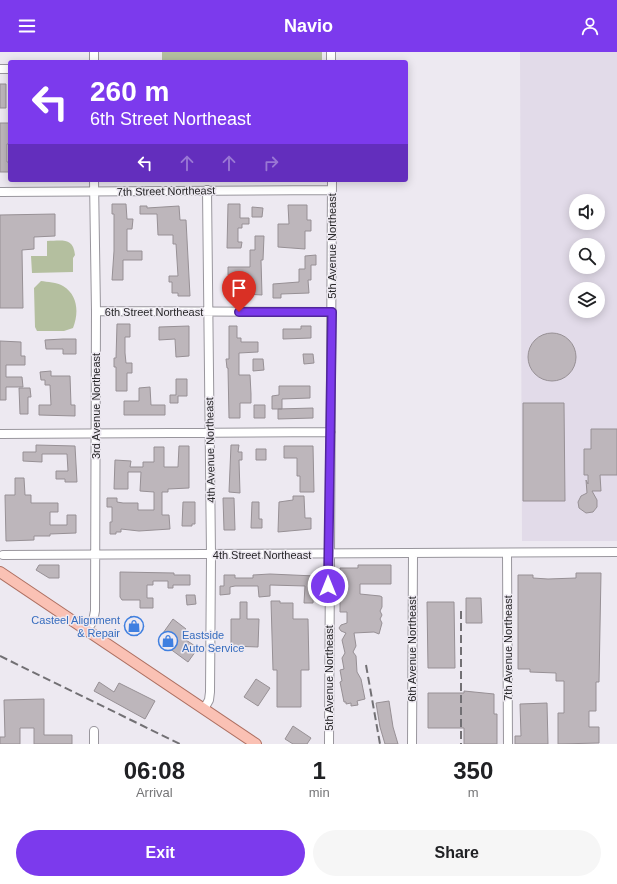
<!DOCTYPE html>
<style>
body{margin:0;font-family:Arial,sans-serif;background:#f6f6f6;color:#202124;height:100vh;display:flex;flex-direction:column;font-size:15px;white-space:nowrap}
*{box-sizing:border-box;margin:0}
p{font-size:13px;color:#757577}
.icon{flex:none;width:22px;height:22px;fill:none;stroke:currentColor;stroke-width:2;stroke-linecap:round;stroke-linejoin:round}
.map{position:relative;height:692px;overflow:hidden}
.side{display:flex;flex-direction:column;background:#fff;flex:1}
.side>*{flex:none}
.top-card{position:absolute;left:8px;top:8px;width:400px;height:122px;border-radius:4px;box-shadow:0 2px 10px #0003;background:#7c3aed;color:#fff;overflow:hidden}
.buttons{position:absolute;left:569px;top:142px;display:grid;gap:8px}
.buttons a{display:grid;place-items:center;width:36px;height:36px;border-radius:50%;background:#fff;box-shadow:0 2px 10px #0003;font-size:20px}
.pin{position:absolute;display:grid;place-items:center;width:34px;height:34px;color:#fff;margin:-41px -17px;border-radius:50% 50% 50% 0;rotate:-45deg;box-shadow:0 0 4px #0007}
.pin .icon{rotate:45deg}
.me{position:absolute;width:44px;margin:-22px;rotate:0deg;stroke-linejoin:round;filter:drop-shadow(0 0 3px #0008)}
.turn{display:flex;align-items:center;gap:14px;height:84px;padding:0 16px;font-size:18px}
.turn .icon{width:52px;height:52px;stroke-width:2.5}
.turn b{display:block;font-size:28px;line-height:34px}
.lanes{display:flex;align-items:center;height:38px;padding:0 16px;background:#0003;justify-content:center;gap:20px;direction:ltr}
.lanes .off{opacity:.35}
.eta{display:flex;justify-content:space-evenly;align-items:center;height:68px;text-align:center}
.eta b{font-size:24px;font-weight:700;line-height:28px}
.cta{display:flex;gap:8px;margin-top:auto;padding:8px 16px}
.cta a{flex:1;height:46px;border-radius:24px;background:#7c3aed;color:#fff;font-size:16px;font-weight:700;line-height:46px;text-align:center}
.cta a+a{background:#f6f6f6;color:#202124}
header{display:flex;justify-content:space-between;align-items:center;height:52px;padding:0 16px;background:#7c3aed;color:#fff;font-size:18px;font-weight:700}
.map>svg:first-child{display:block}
.built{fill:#e2dbe9;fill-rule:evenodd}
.green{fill:#b4bf9f}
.building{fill:#bdb6bb;stroke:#979095}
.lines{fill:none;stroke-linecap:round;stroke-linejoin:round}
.minor-casing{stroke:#99969d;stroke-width:10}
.major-casing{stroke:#ae7062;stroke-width:12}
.minor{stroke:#fff;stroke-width:8}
.major{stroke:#fac1b4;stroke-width:10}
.rail{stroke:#727074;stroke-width:2;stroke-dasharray:8 4;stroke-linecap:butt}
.route-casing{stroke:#51269a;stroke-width:10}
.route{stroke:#7c3aed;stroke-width:7}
.labels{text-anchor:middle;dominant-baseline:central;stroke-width:3;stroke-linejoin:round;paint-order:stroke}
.street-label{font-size:11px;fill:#272628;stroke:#ede9f1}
.shop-label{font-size:11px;fill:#366cbe;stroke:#ede9f1;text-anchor:end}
</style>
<header><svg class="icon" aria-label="menu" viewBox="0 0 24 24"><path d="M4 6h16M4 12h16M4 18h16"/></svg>Navio<svg class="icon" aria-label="person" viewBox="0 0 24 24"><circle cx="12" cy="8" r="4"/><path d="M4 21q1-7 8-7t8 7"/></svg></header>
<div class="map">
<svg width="617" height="692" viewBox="0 0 617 692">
<rect width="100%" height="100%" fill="#ede9f1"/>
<path class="built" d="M520 0H617V489H522ZM576 149H598V171H576ZM576 193H598V215H576ZM576 237H598V259H576Z"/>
<path class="green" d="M162 0H322V10H162Z
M47 189C62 189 73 185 75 203L73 206V220L32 221 31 204H47Z
M41 229C47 230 57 230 63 234 78 243 79 261 73 276L64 279H37L35 275 34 236Z"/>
<path class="building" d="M0 32H6V56H0Z
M0 71H10V92H7V110H10V120H0Z
M112 152H126L127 167H133L132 177H127V199H142V208H123V228H112L114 199V162H112Z
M228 152H240V166H249V172H242V176H238V190H242L241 196H227Z
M288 153H307V168H311V179H305V197L278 195V172H289Z
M140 154H147V156L179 154 180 168H186L190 244H178V241H172V230H169V224H178L176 192H173V183H158L157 162H140Z
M252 155 263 156 262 165H252Z
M55 162V184L34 185V197L22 198 23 256H0V163Z
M255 184H264L263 208H261L262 243 230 241V223H228V215H250V198H255Z
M316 203V213H311V228H308L309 241 281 242V246H273V232L299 230V217H305V204Z
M117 272H130V285H125V301L126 311H132V321H127V339H116V315H114V306H116Z
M189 274V304L176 305 175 287 159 288V275Z
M229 274H237V286H241V290H258V300L239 301V323H250L251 342V351H240V366H229L228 316H227L226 307H229Z
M301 274H311V286L283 287V277H301Z
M528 305a24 24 0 1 1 48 0a24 24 0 1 1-48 0Z
M63 287H76V302H63V297H46L45 288Z
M0 289 21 290V304H25V313H6V325H22L23 335H6V348H0Z
M303 302H313L314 311 304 312Z
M253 307H263L264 318 253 319Z
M51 319V324H70L71 353H75V364L39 363V353H51L50 333H45V328H41L40 320Z
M176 327H187V344H178V351H170V343H176Z
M279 334H310V346L282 347V357H272V344L279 343Z
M150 335 151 353H165V363H124V349H139V336Z
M19 336H30L31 345H28V362H20Z
M523 351H564L565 449H523Z
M254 353H265V366H254Z
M313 356V366L278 367V357Z
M591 377H617V423H600L601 439H592L597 448V455L593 460 586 461 579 456 578 450 581 444 587 441 586 428 588 432V423H584V397H591Z
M36 393 75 394 77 430H65V427H56V419H68L67 402H42V410L23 409V400H36Z
M231 393H239L238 400H242V408H239L240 441 229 440Z
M179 394H189V436L168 437V440H162V463H169L170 477 139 479 121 477V480H116V482H110V470H112V455H107V446H117V450L123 451H138V458H154V440L140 439 141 420H128V437H114L115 408 131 409 130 415H143V410H154V395H164V415H178Z
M284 394H313L314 440H300V424H297V406H284Z
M256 397H266V408H256Z
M15 426H24L25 443H31V451H58V460H50V473H67V463H76V481L50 482V484H34V488L6 489 5 443H15Z
M293 444H304L305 466H311V477L278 480 279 450 293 448Z
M223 446H234L235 478H224Z
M183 450H195V472H192V474H182Z
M252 450H259V467H262V476H251Z
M39 513H59V526H49L36 518Z
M358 513H391V532H360V542L380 544 382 545V555L380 559 382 563 380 567 382 571 379 582 374 580 354 581 356 594 353 600 356 604 357 620 361 627 365 647 357 649 358 653 351 654V651L346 652V650H344L340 630 342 629 340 618 344 617 342 606 345 601 342 588 346 581 341 579 339 576 341 573 347 571V560H340V516H358Z
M120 520 174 521V523H190V533H173V536H168V529H153V533H147V546H153V556H140V548H122L120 545Z
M576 521H601L599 630H596V659H589V675H599V691L558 692V661H564V629H556V621L530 620V617H518V523H533V526L548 527 576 526Z
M270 522 315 524 313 551H304L305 534 270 533V544L259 545 258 534H235L230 535V542L220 543V534H224V523H235V526H253V523Z
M186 543H195L196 552 187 553Z
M466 546H481L482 571H466Z
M271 549H280V551H293V567H308L309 618H301V655H277V618H273Z
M240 550H247V567H259L258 595 231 594V567H240Z
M427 550H454L455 616H428Z
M131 564 144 574 137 584 124 574Z
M173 567 186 577 182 581 188 585 186 588 198 596 188 610 158 588Z
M256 627 270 636 258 654 244 645Z
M99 630 114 640 119 631 155 649 145 667 94 639Z
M464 639 494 642V662H497V692H464V676H428V641H464Z
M44 647V683H72V692H34V676H20V692H0V685H5L4 648Z
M389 649 393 675 398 692H385L380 675 376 651Z
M547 651 548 692H515V684H521L520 652Z
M293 674 311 686 307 692H293L285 687Z"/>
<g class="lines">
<g class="minor-casing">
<path id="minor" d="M94 0V10
M331 0V10
M0 17H10
M0 140 332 138
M96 259 332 260
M0 382 331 380
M507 501 508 692
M3 503 617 500
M87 578 93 569 95 559 96 259 94 128
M204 657 209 648 210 640 211 503 207 138
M94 679V692
M329 692 332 128
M412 692 413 502"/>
</g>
<g class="major-casing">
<path id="major" d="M0 520 256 692"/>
</g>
<use href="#minor" class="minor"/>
<use href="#major" class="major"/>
<path class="rail" d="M461 559V692
M0 604 180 692
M366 613 380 692"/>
</g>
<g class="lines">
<g class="route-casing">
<path id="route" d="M239 260H332L328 534"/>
</g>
<use href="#route" class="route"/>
</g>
<defs>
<g id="shop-ring" transform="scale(1)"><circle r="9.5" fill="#ede9f1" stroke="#3f7fe0" stroke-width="1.5"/><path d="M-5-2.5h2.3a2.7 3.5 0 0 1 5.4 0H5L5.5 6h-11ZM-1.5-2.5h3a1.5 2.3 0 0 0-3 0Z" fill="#3f7fe0"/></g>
</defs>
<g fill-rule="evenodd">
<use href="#shop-ring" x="134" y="574"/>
<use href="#shop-ring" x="168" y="589"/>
</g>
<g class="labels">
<g class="street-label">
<text transform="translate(166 139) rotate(-1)">7th Street Northeast</text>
<text transform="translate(332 194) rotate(-90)">5th Avenue Northeast</text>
<text x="154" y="260">6th Street Northeast</text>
<text transform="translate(96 354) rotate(-90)">3rd Avenue Northeast</text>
<text transform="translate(210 398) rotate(-91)">4th Avenue Northeast</text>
<text x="262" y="503">4th Street Northeast</text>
<text transform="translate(508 596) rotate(-90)">7th Avenue Northeast</text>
<text transform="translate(412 597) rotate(-90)">6th Avenue Northeast</text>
<text transform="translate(329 626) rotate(-90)">5th Avenue Northeast</text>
</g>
<g class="shop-label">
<text x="120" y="568">Casteel Alignment<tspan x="120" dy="13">&amp; Repair</tspan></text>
<text x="182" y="583" text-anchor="start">Eastside<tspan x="182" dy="13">Auto Service</tspan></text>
</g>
</g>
</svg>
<div class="buttons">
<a><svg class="icon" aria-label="sound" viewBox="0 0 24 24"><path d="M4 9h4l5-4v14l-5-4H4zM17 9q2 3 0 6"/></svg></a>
<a><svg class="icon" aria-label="search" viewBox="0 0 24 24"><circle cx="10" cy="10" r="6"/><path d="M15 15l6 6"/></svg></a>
<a><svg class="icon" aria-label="layers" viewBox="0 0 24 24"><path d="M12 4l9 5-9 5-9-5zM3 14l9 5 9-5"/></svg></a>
</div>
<div class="pin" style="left:239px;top:260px;background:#d93025"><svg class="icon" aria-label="arrive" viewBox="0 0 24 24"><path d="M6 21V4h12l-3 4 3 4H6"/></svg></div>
<svg class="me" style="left:328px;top:534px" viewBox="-20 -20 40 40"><circle r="17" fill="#7c3aed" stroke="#fff" stroke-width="3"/><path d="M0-11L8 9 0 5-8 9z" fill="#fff"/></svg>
<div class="top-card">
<div class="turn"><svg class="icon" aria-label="left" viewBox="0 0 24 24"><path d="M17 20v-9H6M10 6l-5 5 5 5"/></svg><div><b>260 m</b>6th Street Northeast</div></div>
<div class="lanes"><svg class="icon" aria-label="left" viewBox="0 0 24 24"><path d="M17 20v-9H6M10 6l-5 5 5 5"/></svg><svg class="icon off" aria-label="ahead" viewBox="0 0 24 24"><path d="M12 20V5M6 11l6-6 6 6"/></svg><svg class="icon off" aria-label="ahead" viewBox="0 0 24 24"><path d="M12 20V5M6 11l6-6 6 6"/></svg><svg class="icon off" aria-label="right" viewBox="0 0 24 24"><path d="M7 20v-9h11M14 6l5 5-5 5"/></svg></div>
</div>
</div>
<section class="side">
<div class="eta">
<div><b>06:08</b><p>Arrival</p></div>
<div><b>1</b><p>min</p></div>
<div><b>350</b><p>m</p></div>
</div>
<div class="cta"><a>Exit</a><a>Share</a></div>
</section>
